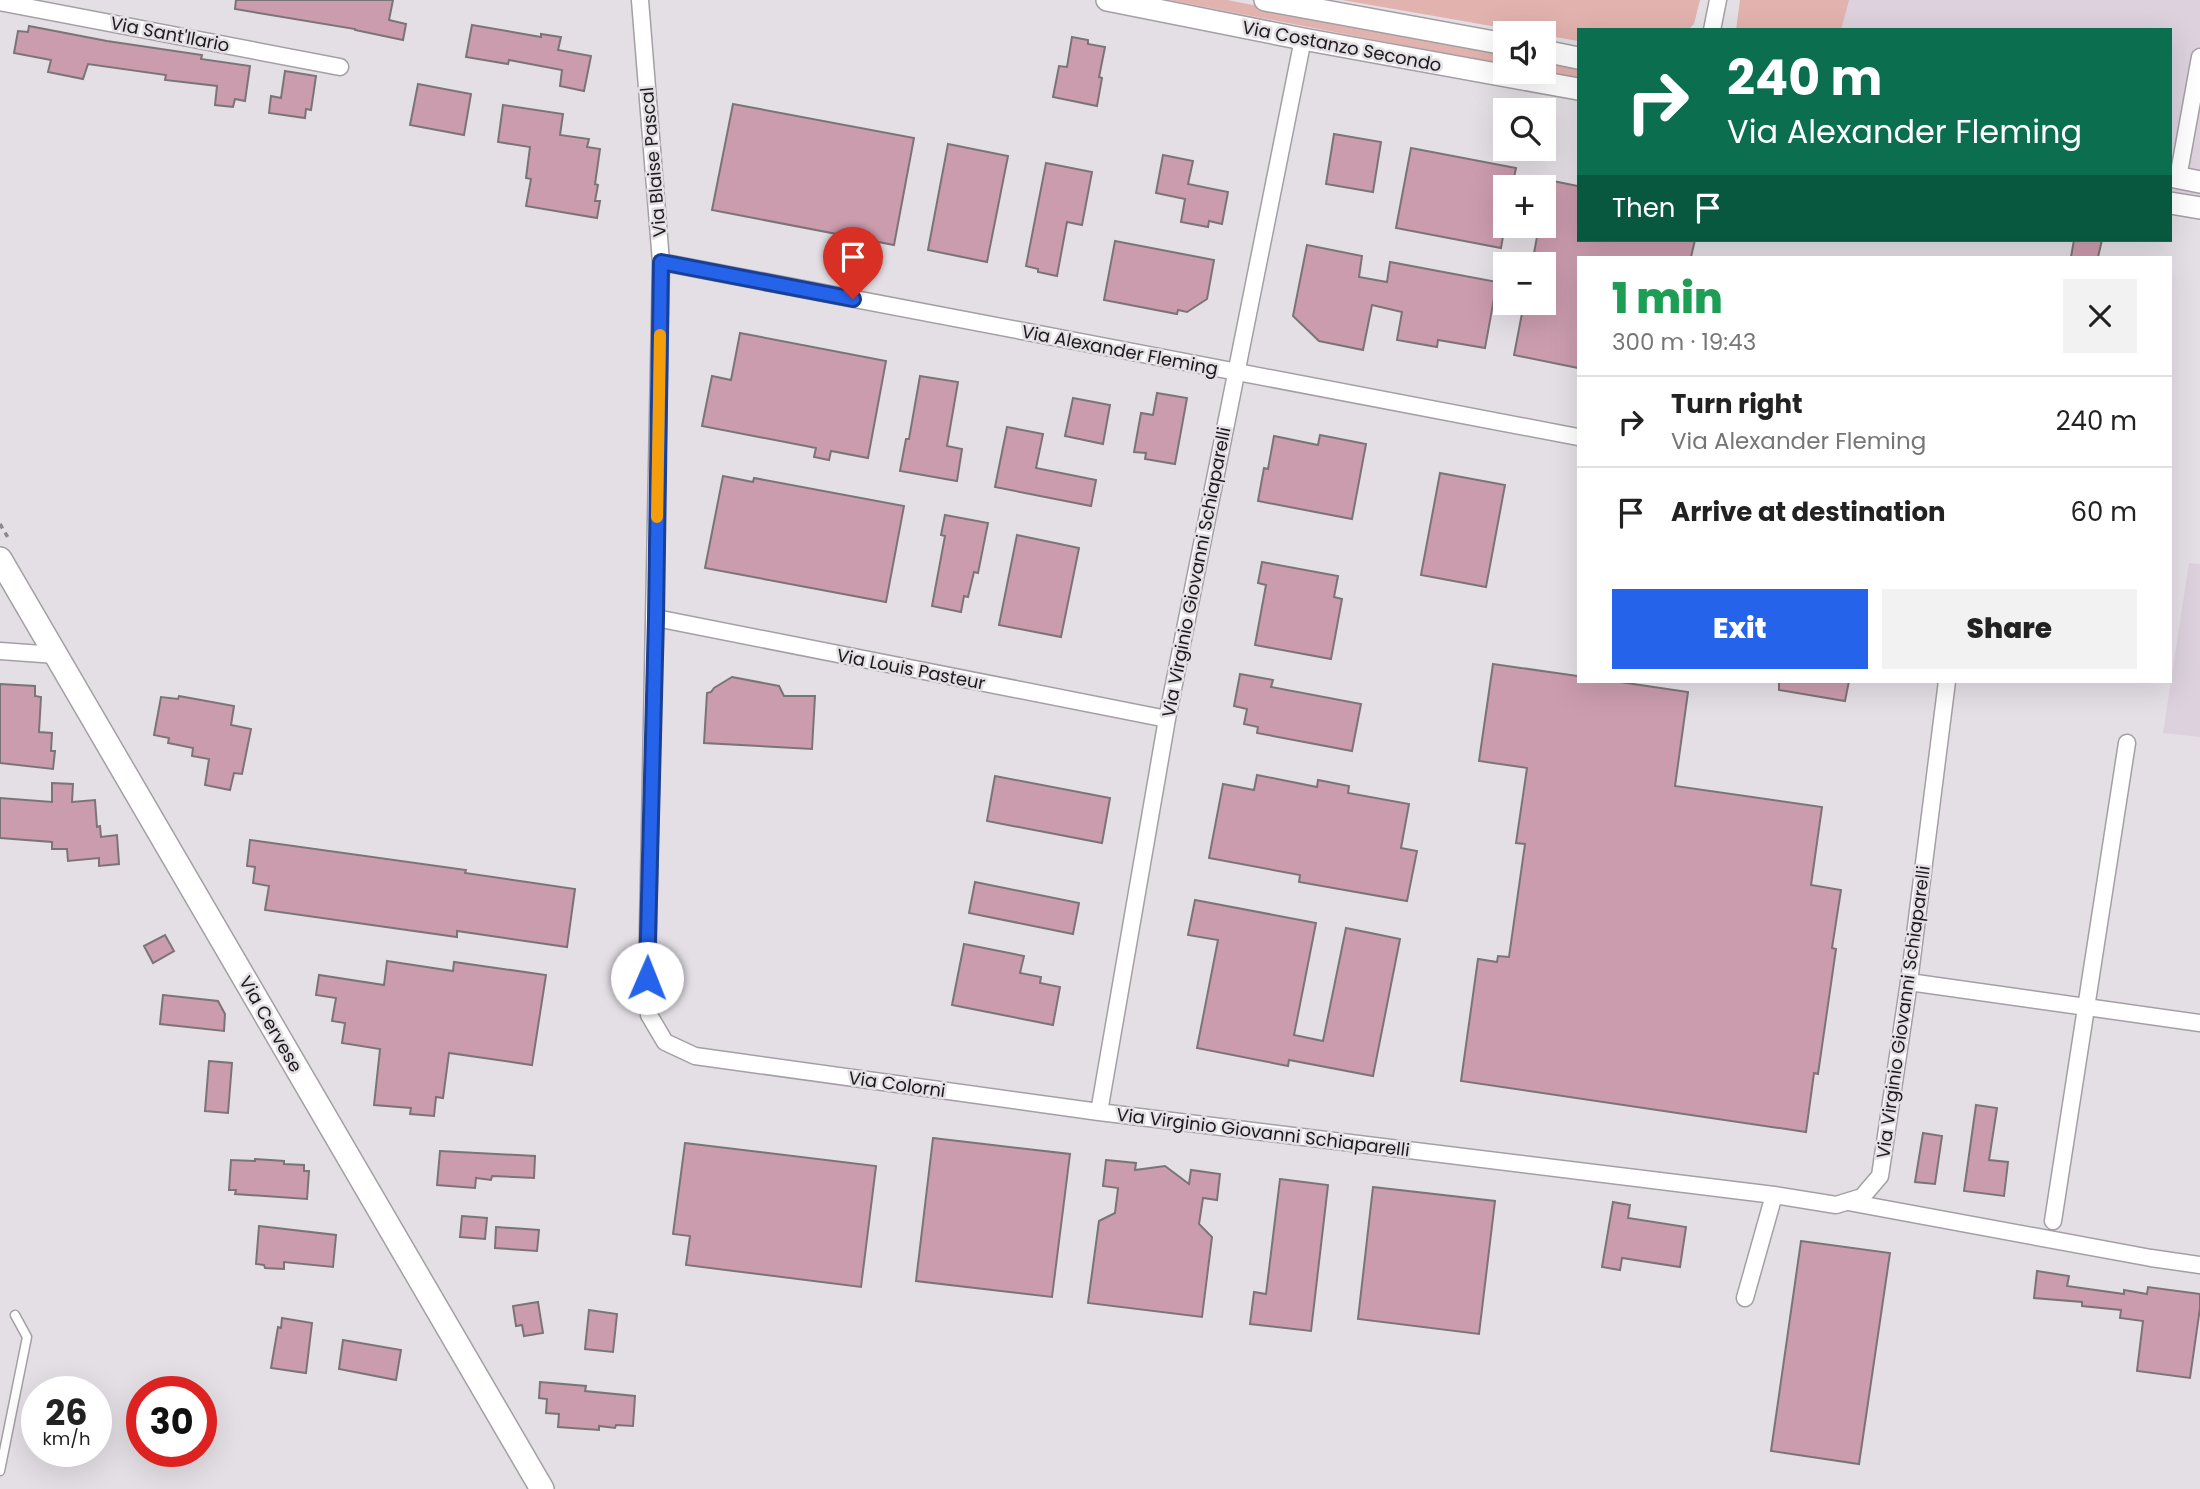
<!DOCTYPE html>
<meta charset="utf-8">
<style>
body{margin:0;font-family:Poppins,sans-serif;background:#f2f2f2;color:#222;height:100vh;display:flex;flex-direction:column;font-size:26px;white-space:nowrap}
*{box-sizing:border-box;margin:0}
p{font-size:23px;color:#767676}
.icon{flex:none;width:38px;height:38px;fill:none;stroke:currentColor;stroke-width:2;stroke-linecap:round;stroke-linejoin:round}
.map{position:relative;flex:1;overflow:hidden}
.sheet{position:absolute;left:1577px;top:256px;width:595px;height:427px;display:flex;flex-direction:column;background:#fff;border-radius:0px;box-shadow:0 7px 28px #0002}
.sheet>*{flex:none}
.guide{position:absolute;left:1577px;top:28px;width:595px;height:214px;border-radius:0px;box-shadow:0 7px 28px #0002;background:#0b6e4f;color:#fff;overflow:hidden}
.tools{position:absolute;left:1493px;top:21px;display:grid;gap:14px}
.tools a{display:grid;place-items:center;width:63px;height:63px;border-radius:0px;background:#fff;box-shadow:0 7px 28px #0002;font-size:35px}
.speed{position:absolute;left:21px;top:1376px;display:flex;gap:14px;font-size:35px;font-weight:700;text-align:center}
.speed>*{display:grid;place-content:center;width:91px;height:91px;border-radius:50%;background:#fff;box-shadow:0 7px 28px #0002;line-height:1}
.speed small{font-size:18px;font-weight:400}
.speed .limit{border:10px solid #d22;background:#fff;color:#111}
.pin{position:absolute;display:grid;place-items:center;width:60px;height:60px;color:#fff;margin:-72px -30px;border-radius:50% 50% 50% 0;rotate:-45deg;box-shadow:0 0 7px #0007}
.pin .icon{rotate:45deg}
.me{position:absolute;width:77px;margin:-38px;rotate:1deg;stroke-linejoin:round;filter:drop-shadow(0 0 5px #0008)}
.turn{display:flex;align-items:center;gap:24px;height:147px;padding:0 35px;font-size:32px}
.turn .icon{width:91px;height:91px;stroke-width:2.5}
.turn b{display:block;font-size:49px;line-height:60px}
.then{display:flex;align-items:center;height:66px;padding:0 35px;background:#0003;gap:14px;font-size:26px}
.round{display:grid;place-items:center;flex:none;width:74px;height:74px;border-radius:0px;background:#f2f2f2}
.head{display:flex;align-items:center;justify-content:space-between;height:119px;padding:0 35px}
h1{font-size:42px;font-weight:800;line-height:52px;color:#1e9e55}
.button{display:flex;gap:14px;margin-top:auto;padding:14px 35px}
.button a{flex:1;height:80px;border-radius:0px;background:#2563eb;color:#fff;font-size:28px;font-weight:800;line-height:80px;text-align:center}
.button a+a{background:#f2f2f2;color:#222}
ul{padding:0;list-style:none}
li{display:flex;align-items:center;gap:21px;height:91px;padding:0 35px;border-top:2px solid #e0e0e0}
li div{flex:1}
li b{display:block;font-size:26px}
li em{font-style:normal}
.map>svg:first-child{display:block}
.built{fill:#dcd1dd}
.green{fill:#e2b2ae}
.building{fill:#cb9cae;stroke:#7b7477;stroke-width:2}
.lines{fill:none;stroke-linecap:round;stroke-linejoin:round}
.service-casing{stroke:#a49fa5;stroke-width:11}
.minor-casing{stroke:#a49fa5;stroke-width:19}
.tertiary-casing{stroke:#a49fa5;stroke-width:24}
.secondary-casing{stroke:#a49fa5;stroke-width:26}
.path{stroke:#8c888c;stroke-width:3.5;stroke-dasharray:5 5;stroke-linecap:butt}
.service{stroke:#fff;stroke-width:8}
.minor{stroke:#fff;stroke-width:16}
.tertiary{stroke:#fff;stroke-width:21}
.secondary{stroke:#fff;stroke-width:23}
.route-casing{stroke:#184099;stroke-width:18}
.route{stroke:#2563eb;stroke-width:12}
.slow{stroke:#f59e0b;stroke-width:12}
.labels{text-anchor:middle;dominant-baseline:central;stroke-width:5;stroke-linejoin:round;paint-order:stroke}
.street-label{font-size:18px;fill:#1c1a1c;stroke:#e4dfe5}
</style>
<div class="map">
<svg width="2200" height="1489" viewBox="0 0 2200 1489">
<rect width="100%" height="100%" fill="#e4dfe5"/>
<path class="built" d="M1828 0H2200V213L2170 207V30H1828Z
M2189 563 2200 564V737L2163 733Z"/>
<path class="green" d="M1169 0H1227L1505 54V65Z
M1342 0H1700L1694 24 1688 30H1578V41Z
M1740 0H1849L1841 30H1736Z
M1544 61 1578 68V79L1540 72H1544Z"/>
<path class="building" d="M236 0H393L389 20 406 24 403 40 355 30V29L235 9Z
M472 25 541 37V34L561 37 558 50 591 56 584 91 560 86 562 70 509 60 508 64 466 57Z
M29 26 107 41 202 55 201 59 250 66 245 101 235 99 233 107 215 105 217 86 165 80 166 75 88 64 83 79 48 72 51 60 14 53 18 31 28 32Z
M1072 37 1088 40V44L1105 47 1099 77 1102 78 1097 106 1053 97 1059 66 1067 67Z
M285 71 316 76 311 110 306 109 305 118 269 113 271 96 281 98Z
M418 84 471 94 464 135 410 125Z
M733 104 914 138 894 245 712 210Z
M503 105 563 114 560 135 589 139 587 147 600 149 595 184 598 185 595 201H600L597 218 526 206 531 179 526 178 530 147 498 142Z
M1334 134 1381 142 1373 192 1326 184Z
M948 144 1008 156 987 262 928 250Z
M1411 148 1516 168 1512 187H1505V225L1501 248 1396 228Z
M1163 155 1193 161 1188 184 1228 192 1222 224 1209 221 1208 227 1181 222 1185 199 1156 193Z
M1046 163 1092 172 1082 225 1067 222 1057 276 1038 272V269L1026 266Z
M1548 180 1578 186V240H1695L1691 257H1578V368L1514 355 1524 303H1544V264H1532L1539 226H1544V203Z
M2074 240H2102L2098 257H2071Z
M1115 241 1214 260 1207 299 1187 312 1178 310 1177 314 1104 300Z
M1307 245 1362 256 1359 277 1387 282 1390 262 1497 282 1485 348 1438 340 1437 347 1397 340 1402 312 1372 305 1363 350 1319 341 1293 316Z
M740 333 886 361 868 458 831 451 829 460 814 457 816 448 702 426 712 376 731 380Z
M920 376 958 382 947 446 962 449 957 481 900 471 906 439H909Z
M1157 393 1187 398 1175 464 1145 459 1146 453 1134 452 1141 413 1153 415Z
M1073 398 1110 405 1103 444 1065 436Z
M1007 427 1043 434 1036 468 1096 480 1091 506 995 487Z
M1320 435 1366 444 1352 519 1258 501 1264 468 1268 469 1274 436 1318 445Z
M1440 473 1505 485 1486 587 1421 575Z
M723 476 753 482 754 478 904 506 886 602 705 568Z
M945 515 988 523 978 573 974 572 968 597 964 596 961 612 932 606 945 536 941 535Z
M1017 535 1079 548 1061 637 999 625Z
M1262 562 1338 576 1334 597 1342 599 1331 659 1255 645 1266 585 1258 583Z
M1493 664 1578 676V681H1613L1688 692 1675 786 1822 807 1811 885 1841 890 1832 948 1836 949 1818 1074 1814 1073 1806 1132 1461 1081 1478 959 1497 962 1498 956 1509 957 1525 844 1516 843 1527 768 1479 761Z
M1240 674 1273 680 1271 687 1361 704 1352 751 1257 733 1258 727 1244 724 1247 709 1234 706Z
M732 677 779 686 784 696H815L812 749 704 743 707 693 711 692 714 688Z
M1779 681H1849L1845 701 1779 690Z
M0 684 35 686V696L41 697 39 732 52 733 51 751H55L53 769 0 763Z
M179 696 234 706 231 725 251 729 242 774 234 773 230 790 205 785 209 759 192 756 193 748 168 743 169 738 154 735 161 697 178 699Z
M1257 775 1317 787 1318 780 1349 786 1348 793 1409 804 1401 848 1417 851 1407 901 1299 882 1300 875 1209 858 1223 784 1254 790Z
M995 776 1110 798 1102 843 987 821Z
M52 783 73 784 72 802 95 800 97 827 100 826 101 837 117 835 119 864 99 866V858L68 861 67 849H52V842L0 838V798L52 802Z
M250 840 466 870 465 873 575 889 567 947 457 931V937L265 910 269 886 253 883 255 867 247 866Z
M975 882 1079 903 1073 934 969 913Z
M1195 900 1316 923 1294 1035 1323 1041 1346 928 1400 939 1373 1076 1289 1060 1288 1066 1197 1048 1218 940 1188 935Z
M165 935 174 951 153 963 144 946Z
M964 944 1024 956 1020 973 1041 977 1040 983 1060 987 1053 1025 952 1005Z
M387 961 453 971 454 962 546 975 532 1065 449 1053 443 1098 436 1097 434 1116 410 1114 411 1108 374 1105 380 1049 342 1043 345 1023 332 1021 336 998 316 995 319 975 384 985Z
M163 995 218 1001 225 1014 224 1031 160 1024Z
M209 1061 232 1063 228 1113 205 1111Z
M1976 1105 1997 1108 1989 1160 2008 1162 2004 1196 1964 1191Z
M1923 1133 1942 1136 1935 1184 1915 1182Z
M933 1138 1070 1154 1052 1297 916 1281Z
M685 1143 876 1166 861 1287 686 1265 690 1236 673 1234Z
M440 1151 535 1156 534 1178 492 1176 491 1180 476 1178 475 1188 437 1185Z
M255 1159 284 1161V1164L304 1165V1171H309L307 1199 235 1194 236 1190H229L231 1160 255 1161Z
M1106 1160 1136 1163 1135 1170 1165 1166 1189 1184 1191 1170 1220 1174 1217 1200 1203 1198 1199 1224 1212 1237 1202 1317 1088 1303 1099 1221 1115 1213 1118 1188 1103 1186Z
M1280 1179 1328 1185 1311 1331 1250 1324 1254 1292 1266 1294Z
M1373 1187 1495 1201 1479 1334 1358 1319Z
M1613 1202 1630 1205 1628 1218 1686 1227 1680 1267 1622 1258 1620 1270 1602 1267Z
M462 1216 487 1218 485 1239 460 1237Z
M259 1226 336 1235 333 1267 284 1262V1269L265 1268 264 1265 256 1264Z
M496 1227 539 1230 537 1251 495 1248Z
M1801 1241 1890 1253 1859 1464 1771 1451Z
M2037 1271 2069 1276 2067 1286 2124 1294V1290L2147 1294 2148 1287 2200 1294V1308L2190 1378 2137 1371 2143 1321 2120 1318 2121 1310 2082 1306V1302L2034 1298Z
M538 1302 543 1333 524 1336 522 1325 516 1326 513 1306Z
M589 1310 617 1314 613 1352 585 1349Z
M282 1318 312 1323 306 1373 271 1368 278 1327 281 1328Z
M343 1340 401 1350 396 1380 339 1369Z
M540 1382 586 1386 585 1391 635 1396 633 1426 616 1425 615 1428 599 1426V1430L558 1427 559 1414 546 1413 547 1399 539 1398Z"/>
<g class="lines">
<g class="service-casing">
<path id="service" d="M0 1471 27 1337 15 1315"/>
</g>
<g class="minor-casing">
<path id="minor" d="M640 0 661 262 647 978 649 1015 665 1042 695 1056 1099 1112
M0 2 340 67
M1712 30 1718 0
M1303 39 1167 719 1099 1112 1774 1195 1836 1205 1862 1197 1880 1176 1909 982 1947 681
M2178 178 2200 57
M661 262 1578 437
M656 618 1167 719
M0 651 56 655
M1909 982 2200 1023
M1848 1202 2151 1258 2200 1265
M2053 1221 2127 743
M1745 1298 1774 1195"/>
</g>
<g class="tertiary-casing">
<path id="tertiary" d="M1107 0 1303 39 1578 89
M1265 0 1505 44
M1544 51 1578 58
M2170 176 2200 182
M2170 203 2200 208"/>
</g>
<g class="secondary-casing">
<path id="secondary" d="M0 559 542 1489"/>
</g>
<path class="path" d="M0 524 10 541"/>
<use href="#service" class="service"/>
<use href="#minor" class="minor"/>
<use href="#tertiary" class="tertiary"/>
<use href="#secondary" class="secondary"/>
</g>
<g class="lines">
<g class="route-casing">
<path id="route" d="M647 978 656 618 661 262 853 299"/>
</g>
<use href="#route" class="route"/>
<path class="slow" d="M657 517 660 335"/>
</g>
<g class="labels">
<g class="street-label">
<text transform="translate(170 34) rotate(11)">Via Sant'Ilario</text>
<text transform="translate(1342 46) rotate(11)">Via Costanzo Secondo</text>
<text transform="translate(653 162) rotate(-95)">Via Blaise Pascal</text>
<text transform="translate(1120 350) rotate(11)">Via Alexander Fleming</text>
<text transform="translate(1196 572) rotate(-79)">Via Virginio Giovanni Schiaparelli</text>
<text transform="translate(911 669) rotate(11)">Via Louis Pasteur</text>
<text transform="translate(1903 1012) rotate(-82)">Via Virginio Giovanni Schiaparelli</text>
<text transform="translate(271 1024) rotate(60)">Via Cervese</text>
<text transform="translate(897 1084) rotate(8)">Via Colorni</text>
<text transform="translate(1263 1132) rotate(7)">Via Virginio Giovanni Schiaparelli</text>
</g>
</g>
</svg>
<div class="tools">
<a><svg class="icon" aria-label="sound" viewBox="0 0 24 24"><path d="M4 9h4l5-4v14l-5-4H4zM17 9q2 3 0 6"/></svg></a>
<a><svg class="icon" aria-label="search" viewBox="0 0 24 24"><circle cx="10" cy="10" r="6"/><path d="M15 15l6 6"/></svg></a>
<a>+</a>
<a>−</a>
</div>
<div class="speed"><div>26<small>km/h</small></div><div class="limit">30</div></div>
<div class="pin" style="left:853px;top:299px;background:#d93025"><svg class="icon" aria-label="arrive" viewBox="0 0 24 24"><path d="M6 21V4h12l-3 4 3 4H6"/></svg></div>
<svg class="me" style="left:647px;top:978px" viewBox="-20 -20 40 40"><circle r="19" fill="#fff"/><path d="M0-13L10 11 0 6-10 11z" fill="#2563eb"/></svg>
<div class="guide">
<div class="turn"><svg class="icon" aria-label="right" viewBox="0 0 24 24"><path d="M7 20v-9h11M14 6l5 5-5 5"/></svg><div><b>240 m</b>Via Alexander Fleming</div></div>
<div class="then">Then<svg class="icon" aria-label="arrive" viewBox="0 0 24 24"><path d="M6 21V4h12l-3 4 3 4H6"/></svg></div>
</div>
<section class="sheet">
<div class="head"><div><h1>1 min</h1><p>300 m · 19:43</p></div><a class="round"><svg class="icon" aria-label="close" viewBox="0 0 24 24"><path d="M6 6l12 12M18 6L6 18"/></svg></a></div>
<ul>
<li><svg class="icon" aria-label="right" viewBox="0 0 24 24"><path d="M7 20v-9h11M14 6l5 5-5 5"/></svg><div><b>Turn right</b><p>Via Alexander Fleming</p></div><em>240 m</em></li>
<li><svg class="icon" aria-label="arrive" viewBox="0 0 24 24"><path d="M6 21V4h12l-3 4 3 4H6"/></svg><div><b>Arrive at destination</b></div><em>60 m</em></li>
</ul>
<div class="button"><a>Exit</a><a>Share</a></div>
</section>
</div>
